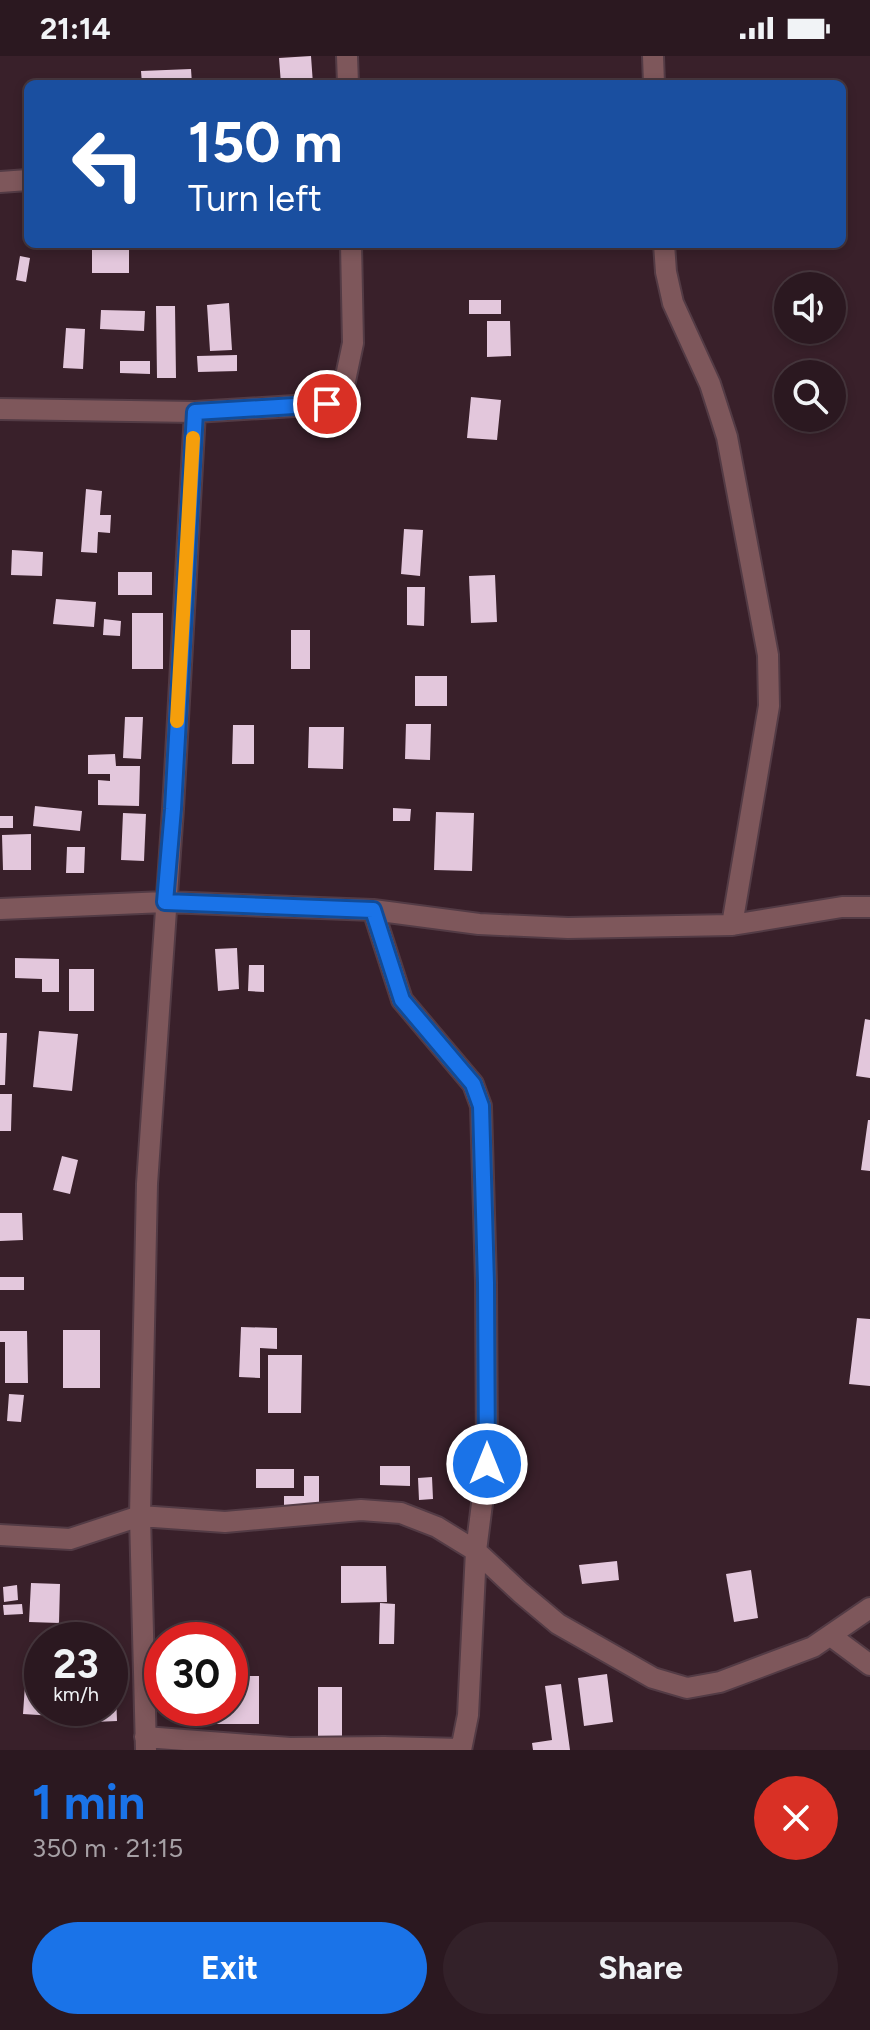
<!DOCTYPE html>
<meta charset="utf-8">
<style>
body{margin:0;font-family:Figtree,sans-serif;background:#332129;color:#f1f3f6;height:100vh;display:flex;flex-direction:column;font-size:30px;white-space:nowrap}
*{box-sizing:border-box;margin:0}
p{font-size:26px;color:#a6a0a5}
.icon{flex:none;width:44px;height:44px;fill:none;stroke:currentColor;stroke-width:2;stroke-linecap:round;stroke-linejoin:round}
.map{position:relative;height:1694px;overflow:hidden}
.panel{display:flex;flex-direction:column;background:#2b1820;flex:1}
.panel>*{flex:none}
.top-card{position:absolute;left:24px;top:24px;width:822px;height:168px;border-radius:12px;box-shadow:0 4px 12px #0003,0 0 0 2px #47373e;background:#1a4fa0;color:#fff;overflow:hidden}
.controls{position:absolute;left:774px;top:216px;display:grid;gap:16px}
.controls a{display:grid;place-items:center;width:72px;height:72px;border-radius:50%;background:#2b1820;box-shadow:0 4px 12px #0003,0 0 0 2px #47373e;font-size:40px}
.speed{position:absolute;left:24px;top:1566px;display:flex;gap:16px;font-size:40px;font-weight:700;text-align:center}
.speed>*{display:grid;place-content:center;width:104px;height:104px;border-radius:50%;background:#2b1820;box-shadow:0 4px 12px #0003,0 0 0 2px #47373e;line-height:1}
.speed small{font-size:20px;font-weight:400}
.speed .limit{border:12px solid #d22;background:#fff;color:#111}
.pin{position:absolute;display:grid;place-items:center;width:68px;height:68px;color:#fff;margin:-34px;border:4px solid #fff;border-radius:50%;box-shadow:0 2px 8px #0007}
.me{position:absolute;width:88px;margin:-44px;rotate:0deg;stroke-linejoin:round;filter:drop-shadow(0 0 6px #0008)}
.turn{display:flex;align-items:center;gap:28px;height:168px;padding:0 32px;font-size:36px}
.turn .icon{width:104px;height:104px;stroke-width:2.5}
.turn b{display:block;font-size:56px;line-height:68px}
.round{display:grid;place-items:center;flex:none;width:84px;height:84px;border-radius:42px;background:#332129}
.summary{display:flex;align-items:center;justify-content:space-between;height:136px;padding:0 32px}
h1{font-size:48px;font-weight:700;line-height:60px;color:#1a73e8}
.cta{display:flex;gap:16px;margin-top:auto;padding:16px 32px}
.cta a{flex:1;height:92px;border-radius:48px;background:#1a73e8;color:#fff;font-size:32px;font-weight:700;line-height:92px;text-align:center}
.cta a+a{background:#332129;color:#f1f3f6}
.status{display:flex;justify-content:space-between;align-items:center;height:56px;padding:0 40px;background:#2b1820;direction:ltr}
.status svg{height:22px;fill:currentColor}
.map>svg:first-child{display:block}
.building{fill:#e3c7dc}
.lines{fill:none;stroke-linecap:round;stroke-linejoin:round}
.minor-casing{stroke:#533b45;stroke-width:24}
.minor{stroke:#7e575b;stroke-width:20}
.route-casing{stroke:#114b97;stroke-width:20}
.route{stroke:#1a73e8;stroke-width:14}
.slow{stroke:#f59e0b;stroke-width:14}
</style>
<div class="status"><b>21:14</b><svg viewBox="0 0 49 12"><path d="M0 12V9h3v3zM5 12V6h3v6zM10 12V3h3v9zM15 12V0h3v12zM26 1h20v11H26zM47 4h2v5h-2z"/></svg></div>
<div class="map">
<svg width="870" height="1694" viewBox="0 0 870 1694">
<rect width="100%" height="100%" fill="#39202a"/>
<path class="building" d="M311 0 313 28H281L279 2Z
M191 13 192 28H142L141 15Z
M92 191 129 192V217H92Z
M20 200 30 202 26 226 16 224Z
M469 244H501V258H469Z
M229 247 232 294 210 295 207 249Z
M156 250H175L176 322H157Z
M101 254 145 255 144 275 100 273Z
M487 265H510L511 300 487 301Z
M66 272 85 273 83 313 63 312Z
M237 299V315L198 316 197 300Z
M120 305H150V318L120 317Z
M471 341 501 344 497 384 467 382Z
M86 433 102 435 100 459H111L110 477 98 476 97 497 81 496Z
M404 473 423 474 420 520 401 518Z
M12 494 43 496 42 520 11 519Z
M118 516H152V539H118Z
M495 519 497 566 471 567 469 520Z
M407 531H425L424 570 407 569Z
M56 543 96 546 94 571 53 568Z
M132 557H163V613H132Z
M104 563 121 565 120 580 103 579Z
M291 574H310V613H291Z
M415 620H447V650H415Z
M125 661H143L141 703 123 702Z
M406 668H431L430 704 405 703Z
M233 669H254V708H232Z
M309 671H344L343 713 308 712Z
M115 698 116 710H140L139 750 98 749V724L110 725V718H88V699Z
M35 750 82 755 80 775 33 770Z
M393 752 411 753 410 765H393Z
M436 756 474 757 472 815 434 814Z
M123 757 146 758 144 805 121 804Z
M0 760H13V772H0Z
M31 778V814H3L2 779Z
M67 791H85L84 817H66Z
M237 892 239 933 218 935 215 893Z
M15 902 59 903V936H42V923L15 922Z
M249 909H264V936L248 935Z
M69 913H94V955H69Z
M865 963 870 964V1022L856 1020Z
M39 975 78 978 72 1035 33 1031Z
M0 977H7L5 1029H0Z
M0 1038H12L11 1075H0Z
M868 1064H870V1115L861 1114Z
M62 1100 78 1104 70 1138 53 1134Z
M0 1157H22L23 1184 0 1185Z
M0 1221H24V1234H0Z
M857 1262 870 1263V1330L849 1328Z
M241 1271 277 1272V1293L260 1292V1322L239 1321Z
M63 1274H100V1332H63Z
M0 1275H27L28 1327H5V1286H0Z
M268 1299H302L301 1357H268Z
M9 1338 24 1339 21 1366 7 1365Z
M380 1410H410V1430L380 1429Z
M256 1413H294V1432H256Z
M304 1420H319V1454H284V1440H304Z
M432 1421 433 1443 419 1444 418 1422Z
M617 1505 619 1524 582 1528 579 1509Z
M341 1510H386L387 1546 341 1547Z
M751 1514 758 1562 734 1566 726 1518Z
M31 1527 60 1528 59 1567 29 1566Z
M17 1529 18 1544 4 1546 3 1531Z
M380 1547 395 1548 394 1588H379Z
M22 1548 23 1558 4 1559 3 1549Z
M110 1608H115L117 1665 71 1667V1652H110Z
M26 1614 42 1615V1652H54V1660L23 1658Z
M607 1618 613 1666 584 1670 578 1622Z
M230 1620H259V1668H214V1652H230Z
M561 1628 570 1694H533L532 1687 552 1684 545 1630Z
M318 1631H342V1682H318Z"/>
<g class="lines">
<g class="minor-casing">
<path id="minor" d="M347 0 348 28
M653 0 654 28
M0 126 28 124
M664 188 666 216 673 247 710 328 727 381 768 599 769 650 732 869
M0 353 195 356 327 348 345 325 353 287 351 188
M0 853 165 846 373 854 479 868 568 872 732 869 842 851H870
M373 854 402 944 473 1028 481 1050 486 1227 487 1408 476 1495 468 1659 461 1694
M0 1479 70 1483 140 1460 225 1466 361 1454 401 1457 437 1471 476 1495 521 1537 558 1568 653 1622 687 1632 720 1626 813 1591 870 1552
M831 1580 870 1609
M145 1681 290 1692 384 1691 461 1693
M146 1694 140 1460 147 1128 173 753 195 356"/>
</g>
<use href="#minor" class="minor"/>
</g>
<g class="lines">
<g class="route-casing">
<path id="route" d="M327 348 195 356 173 753 165 846 373 854 402 944 473 1028 481 1050 486 1227 487 1408"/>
</g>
<use href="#route" class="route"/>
<path class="slow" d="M177 665 193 382"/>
</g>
</svg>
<div class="controls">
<a><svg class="icon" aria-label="sound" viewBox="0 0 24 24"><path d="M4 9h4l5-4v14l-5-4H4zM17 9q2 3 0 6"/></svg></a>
<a><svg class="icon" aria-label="search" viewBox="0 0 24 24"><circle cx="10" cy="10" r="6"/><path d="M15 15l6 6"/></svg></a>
</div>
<div class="speed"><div>23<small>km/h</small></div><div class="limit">30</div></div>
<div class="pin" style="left:327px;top:348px;background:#d93025"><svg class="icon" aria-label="arrive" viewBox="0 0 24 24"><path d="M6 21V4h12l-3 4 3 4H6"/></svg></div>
<svg class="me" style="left:487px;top:1408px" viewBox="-20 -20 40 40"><circle r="17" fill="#1a73e8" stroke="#fff" stroke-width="3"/><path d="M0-11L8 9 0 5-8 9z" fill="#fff"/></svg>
<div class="top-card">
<div class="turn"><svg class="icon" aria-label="left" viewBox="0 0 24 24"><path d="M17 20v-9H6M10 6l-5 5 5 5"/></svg><div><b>150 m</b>Turn left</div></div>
</div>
</div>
<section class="panel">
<div class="summary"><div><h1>1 min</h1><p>350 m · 21:15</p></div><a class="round" style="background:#d93025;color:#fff"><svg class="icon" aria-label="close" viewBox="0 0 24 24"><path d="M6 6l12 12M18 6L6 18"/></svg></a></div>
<div class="cta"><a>Exit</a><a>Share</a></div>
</section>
